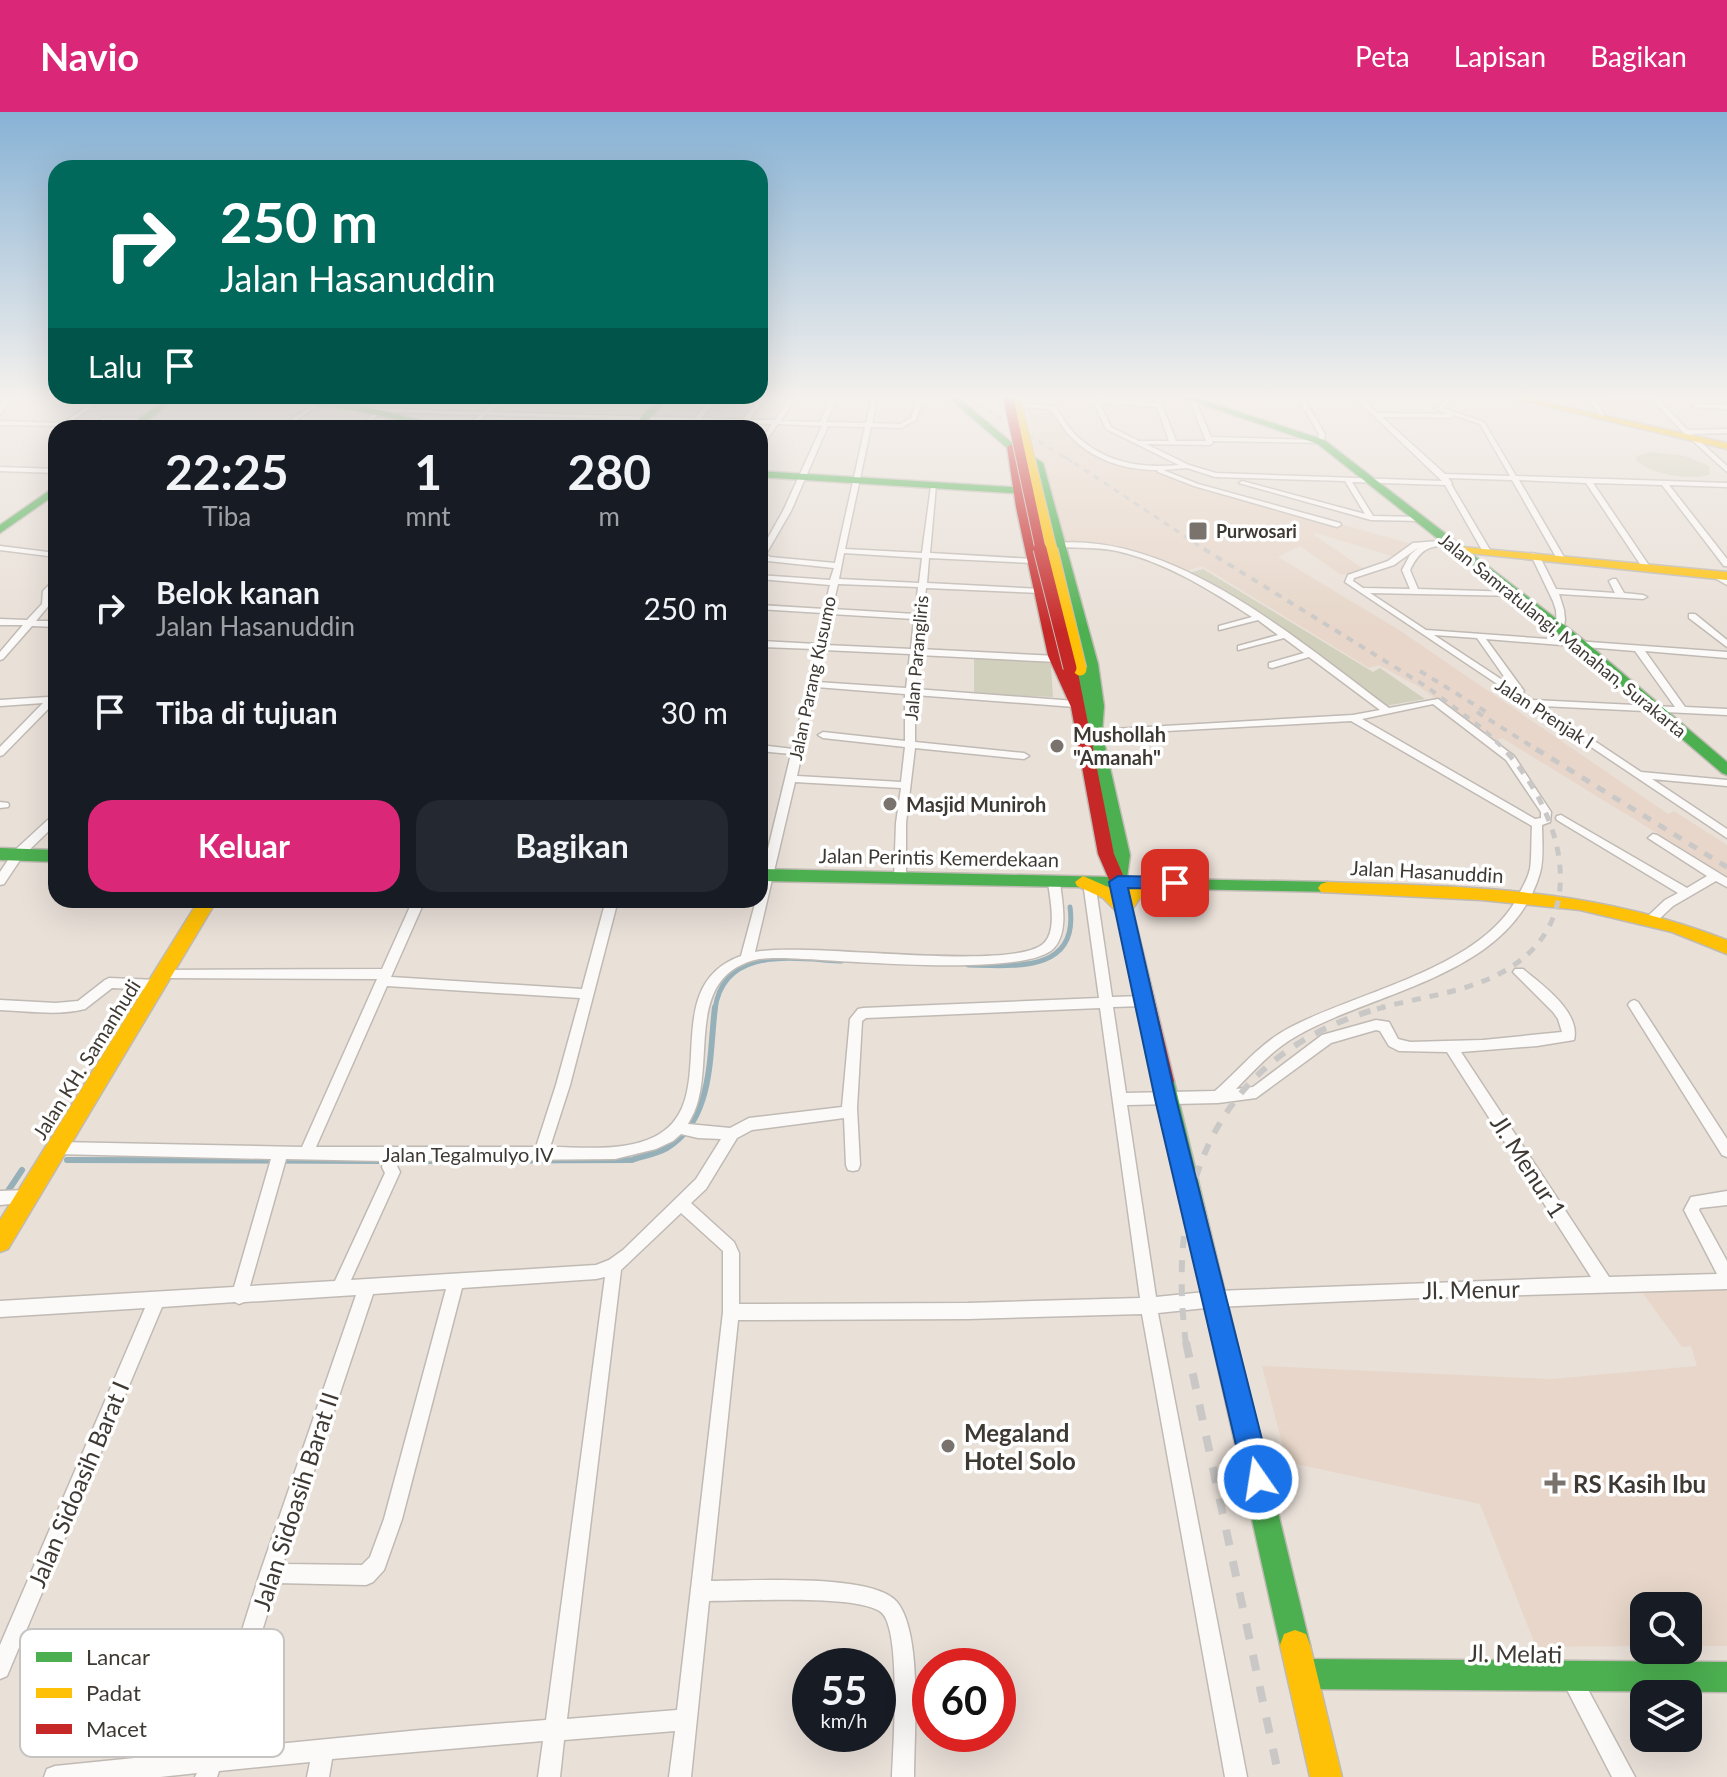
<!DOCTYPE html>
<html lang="id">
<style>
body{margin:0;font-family:Lato,sans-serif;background:#242831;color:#f1f3f6;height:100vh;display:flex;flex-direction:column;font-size:30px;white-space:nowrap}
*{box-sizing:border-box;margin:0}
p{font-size:26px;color:#9ea1a6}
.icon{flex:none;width:44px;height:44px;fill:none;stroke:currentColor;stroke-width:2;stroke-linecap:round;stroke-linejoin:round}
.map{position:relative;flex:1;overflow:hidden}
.panel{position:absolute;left:48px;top:308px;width:720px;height:488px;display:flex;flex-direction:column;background:#171b24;border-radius:24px;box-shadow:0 8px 32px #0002}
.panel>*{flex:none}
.banner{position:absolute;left:48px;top:48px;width:720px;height:244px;border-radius:24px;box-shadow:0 8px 32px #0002;background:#00695c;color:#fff;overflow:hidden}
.tools{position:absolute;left:1630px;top:1480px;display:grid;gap:16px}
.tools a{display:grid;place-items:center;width:72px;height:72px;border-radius:16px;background:#171b24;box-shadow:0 8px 32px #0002;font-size:40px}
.speed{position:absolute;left:792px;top:1536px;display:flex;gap:16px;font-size:40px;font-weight:700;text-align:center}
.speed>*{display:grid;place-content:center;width:104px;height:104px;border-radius:50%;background:#171b24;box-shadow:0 8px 32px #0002;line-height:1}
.speed small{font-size:20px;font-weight:400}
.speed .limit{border:12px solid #d22;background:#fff;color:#111}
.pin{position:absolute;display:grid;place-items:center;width:68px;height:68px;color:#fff;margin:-34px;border-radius:16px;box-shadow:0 4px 12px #0006}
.me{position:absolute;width:88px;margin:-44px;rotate:347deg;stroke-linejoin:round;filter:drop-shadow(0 0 6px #0008)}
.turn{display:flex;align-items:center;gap:28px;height:168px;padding:0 40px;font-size:36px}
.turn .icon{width:104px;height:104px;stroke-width:2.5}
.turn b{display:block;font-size:56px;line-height:68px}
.then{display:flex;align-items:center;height:76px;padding:0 40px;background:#0003;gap:16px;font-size:30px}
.eta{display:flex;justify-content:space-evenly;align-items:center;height:136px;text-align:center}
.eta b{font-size:48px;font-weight:700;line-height:56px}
.cta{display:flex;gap:16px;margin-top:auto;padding:16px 40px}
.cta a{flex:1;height:92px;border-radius:24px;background:#db2777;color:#fff;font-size:32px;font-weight:700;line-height:92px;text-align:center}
.cta a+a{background:#242831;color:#f1f3f6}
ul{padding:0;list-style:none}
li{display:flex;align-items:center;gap:24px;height:104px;padding:0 40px}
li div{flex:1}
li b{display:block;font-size:30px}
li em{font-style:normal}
header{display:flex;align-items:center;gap:48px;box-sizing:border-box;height:112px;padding:0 40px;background:#db2777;color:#fff}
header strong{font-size:38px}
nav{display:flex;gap:44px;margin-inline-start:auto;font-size:28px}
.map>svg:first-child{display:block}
.built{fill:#e7d6c9}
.green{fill:#d1d0bc}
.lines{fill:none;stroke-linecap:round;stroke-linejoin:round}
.stream-far1{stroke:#96b0b9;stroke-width:5}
.stream{stroke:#96b0b9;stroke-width:6}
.street-casing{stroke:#c0bab4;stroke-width:3}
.fast-casing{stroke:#c0bab4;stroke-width:3}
.slow-casing{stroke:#c0bab4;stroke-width:3}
.jam-casing{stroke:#c0bab4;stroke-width:3}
.street{fill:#fcfaf9;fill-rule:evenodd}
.fast{fill:#4caf50;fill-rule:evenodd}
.slow{fill:#ffc107;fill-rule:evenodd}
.jam{fill:#c62828;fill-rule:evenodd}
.rail-far4{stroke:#cac8c6;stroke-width:3;stroke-dasharray:6 6;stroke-linecap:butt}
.rail-far3{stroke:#cac8c6;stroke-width:4;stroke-dasharray:7 7;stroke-linecap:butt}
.rail-far2{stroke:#cac8c6;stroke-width:5;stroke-dasharray:9 9;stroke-linecap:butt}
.rail-far1{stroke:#cac8c6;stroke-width:6;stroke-dasharray:12 12;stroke-linecap:butt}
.rail{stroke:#cac8c6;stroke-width:8;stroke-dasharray:16 16;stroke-linecap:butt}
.slow-bridge-far1-casing{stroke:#c0bab4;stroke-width:12;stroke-linecap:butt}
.slow-bridge-casing{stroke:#c0bab4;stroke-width:15;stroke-linecap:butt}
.jam-bridge-far1-casing{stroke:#c0bab4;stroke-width:12;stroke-linecap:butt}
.jam-bridge-casing{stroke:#c0bab4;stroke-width:15;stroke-linecap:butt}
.slow-bridge-far1{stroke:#ffc107;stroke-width:10}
.slow-bridge{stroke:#ffc107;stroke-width:13}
.jam-bridge-far1{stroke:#c62828;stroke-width:10}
.jam-bridge{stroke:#c62828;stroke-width:13}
.route{fill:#1a73e8;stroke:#114b97;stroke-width:2}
.poi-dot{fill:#7a736d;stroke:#fff;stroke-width:3}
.labels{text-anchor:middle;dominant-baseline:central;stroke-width:7;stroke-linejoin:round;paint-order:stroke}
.far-poi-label{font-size:18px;font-weight:bold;fill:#3f3934;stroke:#fff;text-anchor:start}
.far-street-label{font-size:18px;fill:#3f3934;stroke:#fff}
.poi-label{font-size:20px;font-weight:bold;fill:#3f3934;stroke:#fff;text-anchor:start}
.street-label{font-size:20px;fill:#3f3934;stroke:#fff}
.near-street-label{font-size:24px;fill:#3f3934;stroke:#fff}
.near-poi-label{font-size:24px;font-weight:bold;fill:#3f3934;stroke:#fff;text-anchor:start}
.key{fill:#fff;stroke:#c5c4c2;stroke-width:2}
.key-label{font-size:22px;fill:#3f3934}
</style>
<header>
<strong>Navio</strong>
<nav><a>Peta</a><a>Lapisan</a><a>Bagikan</a></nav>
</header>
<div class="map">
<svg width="1727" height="1665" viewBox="0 0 1727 1665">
<rect width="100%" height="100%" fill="#e9e0d8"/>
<path class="built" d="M1025 285H1030L1033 297H1052L1076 329 1103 346 1412 432 1395 445 1316 421 1314 423 1365 458 1341 463 1300 434 1278 445 1399 518 1668 702 1674 699 1727 733V764L1502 626 1494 629 1421 576 1379 553 1369 556 1202 454 1186 459 1115 433 1065 431 1046 363 1041 349 1036 344Z
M1722 1173 1727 1180V1534H1688V1494H1644V1534L1536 1535 1480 1392 1287 1350 1262 1254 1551 1267 1697 1254 1691 1234 1682 1235 1639 1176Z"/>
<path class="green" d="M1651 340 1685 344 1709 354 1710 362C1692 370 1650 362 1636 348L1637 344Z
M1203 457 1373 560 1380 556 1425 587 1385 594 1313 540 1189 461Z
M974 545 1048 549 1051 554 1053 585 974 582Z"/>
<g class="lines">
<path class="stream-far1" d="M968 853C1015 854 1079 861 1070 795
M715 897C724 833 795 847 842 849"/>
<path class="stream" d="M67 1048 386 1049
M420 1049 632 1048C643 1044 657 1042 667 1036 714 1007 709 943 715 895
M0 1091 22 1058"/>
<g class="street-casing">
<path id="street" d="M4 285H10L3 300 0 302V294Z
M101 285H107L65 314 0 313V309L62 311Z
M324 285H330L286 316H279Z
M367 285H374L357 296H353V294Z
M501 285H507L490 300 695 306 712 285H718L702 306 743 307 761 285H767L749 308H775L790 285H796L781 309 820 310 831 285H837L826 310 866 311 872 285H878L872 311 900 312 911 306 918 285H924L916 308 901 316 871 315 845 437 922 441 931 374 936 373 930 441 1033 447 1037 449 1033 451 929 446 927 471 1041 477 1045 479 1041 481 926 476 919 537 1057 544 1061 547 1057 550 919 543 915 577 1075 589 1080 592 1075 595 915 583V630L1024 641 1029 644 1024 647 915 636 906 711V767L900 771 894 767 896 711 901 676 795 670 755 840C807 829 1018 862 1045 830 1057 816 1050 787 1048 770L1054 766 1060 770C1062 790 1069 819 1054 836 1026 867 832 847 784 846 776 846 767 846 759 847 688 862 712 938 698 989 696 997 692 1005 688 1012L730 1016 749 1006 842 995 850 907 858 897 863 896 1099 886 1083 770 1089 766 1095 770 1112 885 1143 884 1147 886 1149 889 1147 892 1143 894 1113 895 1126 981 1215 979C1239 958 1260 931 1289 916 1358 879 1486 856 1520 780 1524 773 1528 765 1530 757 1532 743 1531 728 1532 714L1351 609 1093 623 1091 621 1096 618 1353 603 1380 598 1309 545 1272 556 1269 555V551L1304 541 1284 526 1238 538V534L1278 523 1258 508 1219 518V514L1252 505C1210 478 1166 450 1117 439 1098 435 1079 436 1060 435L1056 433 1057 431C1175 421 1299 529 1389 596L1438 587 1514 644 1551 700 1550 710 1542 713C1542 727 1544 747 1540 761 1510 865 1375 878 1295 925 1272 938 1254 959 1236 977L1253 975 1322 923 1376 908 1389 910 1398 927 1410 930 1483 928 1562 920 1558 907 1553 900 1513 860 1515 857H1523C1542 873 1581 900 1574 928L1537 934 1461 940 1609 1165 1717 1162 1684 1098 1691 1085 1727 1079V1093L1700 1096 1699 1098 1727 1149V1177L1420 1186 1215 1195 1158 1201 1247 1665H1225L1142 1202 968 1207 738 1208 711 1469C749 1469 874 1461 897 1490 923 1522 914 1622 914 1665H892C893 1635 902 1517 881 1500 858 1482 743 1489 709 1489L691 1665H669L675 1619 564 1628 560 1665H538L543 1629 332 1647 329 1665H307L310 1650 219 1659 217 1665H195L197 1661 160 1665H44L47 1657 55 1654 204 1639 260 1461 356 1183 244 1190 239 1192 235 1190 162 1195 7 1564 0 1567V1533L145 1196 0 1205V1189L234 1175 271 1047 57 1042 52 1040 50 1036 52 1032 57 1030 302 1035 377 867 165 866 161 864 159 861 161 858 382 857 413 788H425L391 865 582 877 606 788H618L570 973 550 1035C584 1035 623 1040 654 1025 725 991 654 875 741 844L756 788H760V770L791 642 760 639V633L793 637 815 537 760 535V529L816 532 823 501 760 497V493L824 497 830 473 760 467V463L830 468 834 456 768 449 760 445V440L783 399 822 314 778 312 760 337V330L772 312 486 303 472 316H465L479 303 381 300 364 316H357L376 300 364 299 366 296 483 300ZM828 314 865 315 835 451 770 445 766 442 791 399ZM844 441 922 446 919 471 839 467ZM838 472 918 475 915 502 832 497ZM831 502 914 507 911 537 825 533ZM824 538 910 542 906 576 817 570ZM816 575 905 582V629L823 620 818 623 823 626 905 635 901 670 797 664ZM1433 592 1506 648 1541 700V706L1535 707 1362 607ZM387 874 580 886 556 973 536 1035H316ZM1100 896 1140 1186 968 1191 739 1192V1141L734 1130 691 1091 706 1077 737 1026 752 1018 844 1006 846 1053 848 1058 853 1059 858 1058 860 1053 857 996 862 909 866 906ZM1376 918 1380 919 1389 934 1399 939 1447 940 1591 1165 1215 1179 1156 1185 1127 993 1218 991 1256 986 1331 931ZM681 1022 698 1026 721 1027 696 1067 623 1138 609 1148 596 1153 351 1168 400 1060 397 1054 399 1049 615 1047 656 1037 673 1029ZM286 1047 384 1049 382 1055 385 1061 335 1169 250 1174ZM681 1101 723 1139V1200L677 1598 567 1607 621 1158ZM605 1165 546 1608 420 1618 225 1637 277 1471 366 1473 373 1470 384 1458 402 1407 462 1176 596 1167ZM446 1177 384 1407 370 1445 362 1453 283 1452 373 1182Z
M589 285H595L588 292H584Z
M1018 285H1024L1026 292 1054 294C1061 302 1066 312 1073 320 1101 350 1140 357 1179 353L1106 317 1091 285 1156 291V287H1160L1176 329H1206L1189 287 1192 285 1195 287 1211 325 1318 328 1319 322 1297 285H1303L1325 322 1323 331 1212 329 1213 331 1210 333 1146 332 1189 353 1216 361 1442 369 1354 285H1360L1378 301 1449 302 1436 297 1449 285H1455L1443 296 1484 310 1516 364 1727 371V375L1669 373 1727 447V454H1724L1662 373 1593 371 1650 455 1646 457 1642 455 1586 371 1519 368 1564 445 1560 447 1556 445 1512 368 1448 366 1452 371 1451 372 1490 438 1486 440 1482 438 1445 373 1352 370 1373 404 1421 405 1425 407 1421 409 1371 408 1239 371 1242 369 1365 402 1345 369 1215 365 1187 356 1163 358 1198 372 1340 411 1341 413 1337 415 1194 374 1158 360 1157 358C1124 358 1093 348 1069 323 1062 315 1057 305 1050 297L1022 295ZM1099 290 1157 295 1169 329H1139L1111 315ZM1453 303 1480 312 1510 364 1445 362 1382 305 1450 306Z
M1587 285H1593L1605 304H1601Z
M1594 285H1656L1688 318 1727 317V321L1692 322 1727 354V360L1684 321 1653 289 1597 287Z
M1722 285H1727V288Z
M1694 292 1727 293V297L1692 295Z
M102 306H141L144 308 141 310 100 309Z
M0 355 56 357V361L0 359Z
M1451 428 1455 430 1454 432C1429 435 1422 434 1410 458L1418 477 1516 480H1519V484L1370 481 1426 518 1727 540V546L1645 539 1685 595 1727 597V603L1542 594 1641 660 1727 668V674L1652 667 1727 717V726L1345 470 1348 463 1388 449 1413 431ZM1419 435 1410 443 1402 458 1410 477 1363 476 1353 469 1354 466 1394 453ZM1434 523 1477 526 1510 573ZM1486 527 1635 539 1675 595 1533 588 1522 581 1524 579Z
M0 434 56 441V445L0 438Z
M1532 441 1539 443 1556 477 1615 481 1609 469 1613 467H1616L1624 481 1643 483 1647 485 1643 487 1559 482 1564 498 1565 508 1563 519H1557L1556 498 1553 489 1531 443Z
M1713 461H1719L1727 467V473L1713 465Z
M53 469H56V475L51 480 50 492 36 509H56V515L32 514 3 547 0 548V540L23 513H0V507L27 508 42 492 43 479Z
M1689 502H1695L1727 528V535L1689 506Z
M56 579V589L3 643 0 644V635L43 591 0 594V588L48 585Z
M0 690 8 691 9 693 8 695 0 696Z
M56 703V712L22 745 4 772 0 773V760L14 739 52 704Z
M1561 703 1687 776 1707 764 1648 726 1653 722 1657 723 1727 766V775L1716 769 1673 794 1657 809H1649L1647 806 1649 803 1665 788 1678 781 1557 708 1556 706 1557 704Z
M109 866 158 868 162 870 164 873 162 876 158 878 112 876 85 897C58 904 28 899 0 898V888L56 891 78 889 105 868Z
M1634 888 1638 890 1727 1027V1045L1722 1043 1630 896 1628 893 1630 890Z
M27 1078 32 1080 34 1085 32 1090 0 1093V1079Z
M1571 1556 1578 1559 1635 1665H1612L1561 1566 1564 1559Z"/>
</g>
<g class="fast-casing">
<path id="fast" d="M170 285H179L137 316H126Z
M257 285 355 292 451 316H434L355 298 261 288Z
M661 285H670L641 316H631Z
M948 285H957L1011 330 1043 351 1098 552 1104 594 1102 621 1130 743 1127 766 1327 770 1333 772 1336 776 1333 780 760 769V757L1110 765 1114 743 1075 563 1085 560 1084 552 1041 383 760 365V359L1040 377 1033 352 1005 334Z
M1181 285H1193L1324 328 1581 526 1727 650V663L1722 661 1571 532 1318 332Z
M56 374V382L0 421V413Z
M0 736 56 738V750L0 748Z
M1164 961 1171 963 1174 969 1310 1533 1306 1544 1295 1548 1284 1544 1280 1533 1154 969 1157 963Z
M1303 1547 1727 1550V1580L1303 1577 1292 1573 1288 1562 1292 1551Z"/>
</g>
<g class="slow-casing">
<path id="slow" d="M1507 285H1521L1727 331V337Z
M1462 435 1727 460V468L1458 440 1456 438Z
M1083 764 1115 778 1123 785 1128 778 1166 765 1174 771 1172 775 1140 786 1130 801H1118L1103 786 1077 774 1075 770Z
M1327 770C1471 775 1590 775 1727 828V842L1672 820 1580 798 1481 788 1321 780 1318 776 1321 772Z
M199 788H217L8 1137 0 1140V1108Z
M1295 1518 1306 1522 1310 1533 1342 1665H1310L1280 1533 1284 1522Z"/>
</g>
<g class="jam-casing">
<path id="jam" d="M1012 332 1017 335 1026 395 1062 544 1065 553H1075L1077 556 1114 742 1126 770 1174 969 1171 975 1164 977 1157 975 1154 969 1110 770 1098 742 1071 595 1048 544 1016 395 1007 335Z"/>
</g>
<use href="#street" class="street"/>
<use href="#fast" class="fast"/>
<use href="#slow" class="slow"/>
<use href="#jam" class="jam"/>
<path class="rail-far4" d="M967 285 1072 350
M1064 344 1207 439"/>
<path class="rail-far3" d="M1204 437 1427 575 1482 616 1506 639
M1420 559 1488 601
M1477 600 1539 639"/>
<path class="rail-far2" d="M1536 637 1727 755
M1377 897C1421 884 1471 881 1511 855 1594 802 1559 696 1504 637"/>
<path class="rail-far1" d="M1186 1232C1165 1071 1218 940 1384 895"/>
<path class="rail" d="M1186 1230 1279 1665"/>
<g class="slow-bridge-far1-casing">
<path id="slow-bridge-far1" d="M1015 285 1052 439"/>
</g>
<g class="slow-bridge-casing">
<path id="slow-bridge" d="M1051 437 1080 557"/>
</g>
<g class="jam-bridge-far1-casing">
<path id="jam-bridge-far1" d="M1008 285 1041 439"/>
</g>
<g class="jam-bridge-casing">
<path id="jam-bridge" d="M1040 437 1070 556"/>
</g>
<use href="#slow-bridge-far1" class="slow-bridge-far1"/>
<use href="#slow-bridge" class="slow-bridge"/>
<use href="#jam-bridge-far1" class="jam-bridge-far1"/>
<use href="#jam-bridge" class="jam-bridge"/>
</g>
<linearGradient id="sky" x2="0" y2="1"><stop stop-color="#87b2d5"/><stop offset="0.55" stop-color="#f5f1ed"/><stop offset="1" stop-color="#f5f1ed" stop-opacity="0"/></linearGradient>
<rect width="1727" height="518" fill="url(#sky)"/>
<path class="route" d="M1118 764 1175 765 1184 771 1175 777 1128 776 1176 987 1272 1367 1268 1377 1258 1381 1248 1377 1244 1367 1155 987 1109 770Z"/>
<g class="poi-dot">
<rect x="1188" y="409" width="20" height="20" rx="4"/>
<circle cx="1057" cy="634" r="8"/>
<circle cx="890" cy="692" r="8"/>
<circle cx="948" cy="1334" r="8"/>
<path d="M1551 1359h8v8h8v8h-8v8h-8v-8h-8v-8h8z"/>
</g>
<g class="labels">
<g class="far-poi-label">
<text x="1216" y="419">Purwosari</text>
</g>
<g class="far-street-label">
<text transform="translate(1563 523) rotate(39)">Jalan Samratulangi, Manahan, Surakarta</text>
<text transform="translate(916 546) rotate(-85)">Jalan Parangliris</text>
<text transform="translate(812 566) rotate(-78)">Jalan Parang Kusumo</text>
<text transform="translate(1545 601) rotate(33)">Jalan Prenjak I</text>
</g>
<g class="poi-label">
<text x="1073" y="622">Mushollah<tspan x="1073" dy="23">"Amanah"</tspan></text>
<text x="906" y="692">Masjid Muniroh</text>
</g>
<g class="street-label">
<text transform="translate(939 745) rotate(1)">Jalan Perintis Kemerdekaan</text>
<text transform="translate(1427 759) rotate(3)">Jalan Hasanuddin</text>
<text transform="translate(86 947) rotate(-58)">Jalan KH. Samanhudi</text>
<text x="468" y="1042">Jalan Tegalmulyo IV</text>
</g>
<g class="near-street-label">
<text transform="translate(1529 1054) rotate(57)">Jl. Menur 1</text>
<text transform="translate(1471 1177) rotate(-1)">Jl. Menur</text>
<text transform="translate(78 1372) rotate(-67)">Jalan Sidoasih Barat I</text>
<text transform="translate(295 1389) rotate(-72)">Jalan Sidoasih Barat II</text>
<text transform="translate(1515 1541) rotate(1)">Jl. Melati</text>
</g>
<g class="near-poi-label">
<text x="964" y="1320">Megaland<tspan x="964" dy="28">Hotel Solo</tspan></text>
<text x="1573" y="1371">RS Kasih Ibu</text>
</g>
</g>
<rect x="20" y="1517" width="264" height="128" rx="12" class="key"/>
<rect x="36" y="1540" width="36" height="10" fill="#4caf50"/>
<rect x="36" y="1576" width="36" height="10" fill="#ffc107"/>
<rect x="36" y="1612" width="36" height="10" fill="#c62828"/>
<g class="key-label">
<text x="86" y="1553">Lancar</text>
<text x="86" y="1589">Padat</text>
<text x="86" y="1625">Macet</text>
</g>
</svg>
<div class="tools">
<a><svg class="icon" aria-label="search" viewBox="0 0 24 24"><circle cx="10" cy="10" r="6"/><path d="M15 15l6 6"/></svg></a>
<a><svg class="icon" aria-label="layers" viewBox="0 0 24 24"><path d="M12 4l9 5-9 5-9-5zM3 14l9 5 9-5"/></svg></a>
</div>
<div class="speed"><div>55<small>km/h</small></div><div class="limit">60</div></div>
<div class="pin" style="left:1175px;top:771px;background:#d93025"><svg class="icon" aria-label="arrive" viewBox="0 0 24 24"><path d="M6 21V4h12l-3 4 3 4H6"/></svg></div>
<svg class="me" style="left:1258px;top:1367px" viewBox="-20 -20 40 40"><circle r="17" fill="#1a73e8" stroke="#fff" stroke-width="3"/><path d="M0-11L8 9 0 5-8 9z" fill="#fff"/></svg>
<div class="banner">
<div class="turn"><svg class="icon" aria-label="right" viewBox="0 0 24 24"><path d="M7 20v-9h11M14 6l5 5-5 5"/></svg><div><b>250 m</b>Jalan Hasanuddin</div></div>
<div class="then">Lalu<svg class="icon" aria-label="arrive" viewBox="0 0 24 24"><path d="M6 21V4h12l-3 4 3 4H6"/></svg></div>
</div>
<section class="panel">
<div class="eta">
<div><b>22:25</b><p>Tiba</p></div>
<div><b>1</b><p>mnt</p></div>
<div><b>280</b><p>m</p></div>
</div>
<ul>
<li><svg class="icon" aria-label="right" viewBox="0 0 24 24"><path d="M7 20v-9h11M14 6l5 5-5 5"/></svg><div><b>Belok kanan</b><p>Jalan Hasanuddin</p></div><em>250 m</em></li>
<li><svg class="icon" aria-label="arrive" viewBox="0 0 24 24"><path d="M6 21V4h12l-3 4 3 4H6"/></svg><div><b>Tiba di tujuan</b></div><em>30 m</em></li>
</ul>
<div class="cta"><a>Keluar</a><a>Bagikan</a></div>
</section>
</div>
